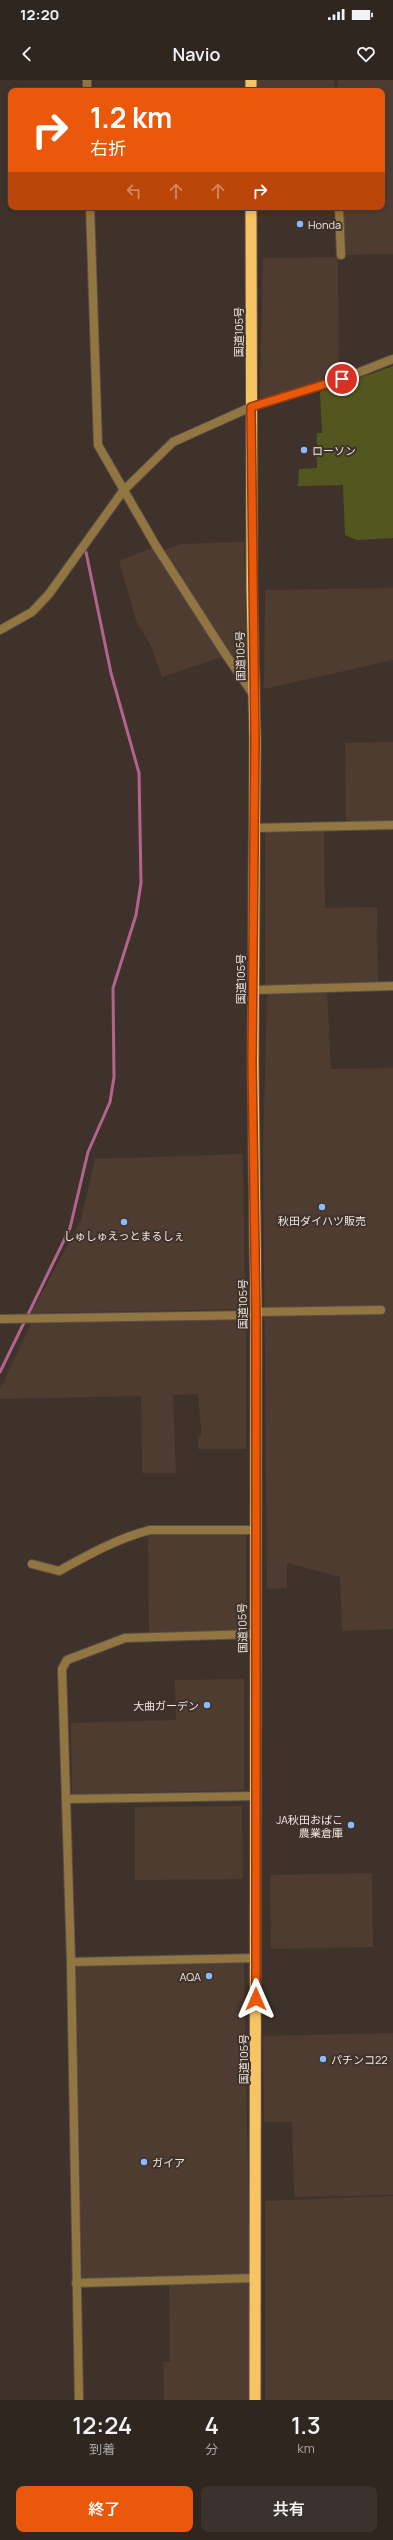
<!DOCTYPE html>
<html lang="ja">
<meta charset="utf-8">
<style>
body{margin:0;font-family:Manrope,"Noto Sans JP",sans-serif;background:#3b322d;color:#f1f3f6;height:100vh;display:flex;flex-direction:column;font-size:15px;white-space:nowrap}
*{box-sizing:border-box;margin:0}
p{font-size:13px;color:#a7a5a5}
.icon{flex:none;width:22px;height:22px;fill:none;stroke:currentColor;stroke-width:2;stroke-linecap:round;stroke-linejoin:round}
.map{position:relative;height:2320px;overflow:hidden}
.side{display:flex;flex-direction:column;background:#2f2620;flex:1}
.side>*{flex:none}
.hud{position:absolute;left:8px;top:8px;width:377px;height:122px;border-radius:8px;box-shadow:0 2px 6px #0003,0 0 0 1px #4a433e;background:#ea580c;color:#fff;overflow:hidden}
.pin{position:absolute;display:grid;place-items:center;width:34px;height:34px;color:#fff;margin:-17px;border:2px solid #fff;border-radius:50%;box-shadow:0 1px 4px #0007}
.me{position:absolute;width:44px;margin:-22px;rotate:0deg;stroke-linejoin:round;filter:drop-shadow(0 0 3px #0008)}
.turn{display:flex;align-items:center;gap:14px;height:84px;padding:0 16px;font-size:18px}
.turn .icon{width:52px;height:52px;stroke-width:2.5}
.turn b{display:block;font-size:28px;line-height:34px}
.lanes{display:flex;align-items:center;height:38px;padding:0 16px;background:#0003;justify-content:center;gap:20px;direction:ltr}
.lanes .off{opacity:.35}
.eta{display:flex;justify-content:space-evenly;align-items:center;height:68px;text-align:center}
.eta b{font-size:24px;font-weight:600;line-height:28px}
.primary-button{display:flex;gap:8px;margin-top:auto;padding:8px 16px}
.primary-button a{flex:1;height:46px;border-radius:8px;background:#ea580c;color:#fff;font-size:16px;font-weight:600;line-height:46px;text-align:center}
.primary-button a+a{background:#3b322d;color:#f1f3f6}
.status{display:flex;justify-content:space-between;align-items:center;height:28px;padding:0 20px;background:#2f2620;direction:ltr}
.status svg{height:11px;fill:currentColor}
header{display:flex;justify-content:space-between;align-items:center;height:52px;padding:0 16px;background:#2f2620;font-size:18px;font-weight:600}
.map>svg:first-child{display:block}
.built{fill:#4e3c31}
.green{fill:#53571f}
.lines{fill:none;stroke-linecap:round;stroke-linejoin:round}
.stream{stroke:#b2648d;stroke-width:3}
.minor-casing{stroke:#5b4f48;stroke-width:10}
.trunk-casing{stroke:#5b4f48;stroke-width:13}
.minor{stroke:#927642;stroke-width:8}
.trunk{stroke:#f6c462;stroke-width:11}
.route-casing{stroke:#983908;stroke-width:10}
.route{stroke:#ea580c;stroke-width:7}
.poi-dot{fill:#88bafc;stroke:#3f322a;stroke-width:1.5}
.labels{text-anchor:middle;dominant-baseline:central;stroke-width:4;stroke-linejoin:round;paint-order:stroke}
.poi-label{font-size:11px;fill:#f1e8e3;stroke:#3f322a;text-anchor:start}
.street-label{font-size:11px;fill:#f1e8e3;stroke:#3f322a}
</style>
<div class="status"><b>12:20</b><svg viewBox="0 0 49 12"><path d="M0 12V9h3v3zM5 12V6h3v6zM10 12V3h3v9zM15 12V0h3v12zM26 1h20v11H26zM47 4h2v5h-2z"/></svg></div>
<header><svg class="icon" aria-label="back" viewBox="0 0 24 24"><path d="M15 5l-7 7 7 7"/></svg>Navio<svg class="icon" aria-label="heart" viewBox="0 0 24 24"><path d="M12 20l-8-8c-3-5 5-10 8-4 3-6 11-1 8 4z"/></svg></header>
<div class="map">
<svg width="393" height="2320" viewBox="0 0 393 2320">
<rect width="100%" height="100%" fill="#3f322a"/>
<path class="built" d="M258 0H334V11H258Z
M338 0H393V174L343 175 342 127H382V11H338Z
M338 177 339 296 260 320 263 178Z
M244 462 247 592 244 595 163 470 182 464Z
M154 467 222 577 162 597 151 566 136 541 119 481Z
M393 508V580L264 609 265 510Z
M393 662V741L346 742 345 663Z
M324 750 325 828 377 827 378 903 265 905V752Z
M327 911 331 989 393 988V1549L342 1551 340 1497 287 1483V1508L267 1509 263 1072 267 913Z
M243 1074 245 1229 31 1233 81 1140 95 1079Z
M246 1236V1369H198V1356H201V1348L198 1314 173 1315 176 1393H142L141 1316 0 1319V1309L31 1244Z
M246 1454V1554L149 1555 148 1455Z
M244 1599V1710L72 1714 71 1643 176 1640 175 1600Z
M242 1726 243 1799 135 1800V1727Z
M372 1793 373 1867 271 1869 270 1795Z
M244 1883 250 2196 82 2199 76 1887Z
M393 1953V2115L294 2117 292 2042H264L263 1956Z
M393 2116V2320H265V2121Z
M249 2203 251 2320H164L163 2282H170L169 2205Z"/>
<path class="green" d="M393 286V458L357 460 345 455 343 405 298 406 299 389 317 388V353H322L320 312Z"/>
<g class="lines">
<path class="stream" d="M0 1292 70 1148 88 1072 110 1022 114 997 113 908 136 835 141 803 139 693 111 593 86 472"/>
<g class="minor-casing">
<path id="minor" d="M87 0V11
M90 127 98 365 156 466 226 575 253 614
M339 127 341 175
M0 550 32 532 49 514 123 411 173 362 251 327 342 299 393 279
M254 748 393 745
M253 910 393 906
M256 1232 381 1230
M0 1239 256 1235
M32 1484 59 1491C88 1475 118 1458 150 1450H255
M66 1719 256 1716
M71 1882 256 1878
M76 2203 256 2198
M79 2320 71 1882 62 1589 67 1580 125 1558 255 1554"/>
</g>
<g class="trunk-casing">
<path id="trunk" d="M251 11V0
M251 127 252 508 255 661 253 984 256 1235 255 2320"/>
</g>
<use href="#minor" class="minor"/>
<use href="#trunk" class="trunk"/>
</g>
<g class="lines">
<g class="route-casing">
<path id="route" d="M256 1919V1235L252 984 255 661 251 327 342 299"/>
</g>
<use href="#route" class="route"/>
</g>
<g class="poi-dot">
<circle cx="300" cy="144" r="4"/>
<circle cx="304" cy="370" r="4"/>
<circle cx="322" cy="1127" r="4"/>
<circle cx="124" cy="1142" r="4"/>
<circle cx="207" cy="1625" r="4"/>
<circle cx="351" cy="1745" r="4"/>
<circle cx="209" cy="1896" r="4"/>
<circle cx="323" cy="1979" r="4"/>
<circle cx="144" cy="2082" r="4"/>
</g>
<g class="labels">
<g class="poi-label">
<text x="308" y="144">Honda</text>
<text x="312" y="370">ローソン</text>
<text x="322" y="1140" text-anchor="middle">秋田ダイハツ販売</text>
<text x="124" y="1155" text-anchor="middle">しゅしゅえっとまるしぇ</text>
<text x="199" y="1625" text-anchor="end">大曲ガーデン</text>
<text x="343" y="1739" text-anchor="end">JA秋田おばこ<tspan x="343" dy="13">農業倉庫</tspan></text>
<text x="201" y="1896" text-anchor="end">AQA</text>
<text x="331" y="1979">パチンコ22</text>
<text x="152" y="2082">ガイア</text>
</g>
<g class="street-label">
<text transform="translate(238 252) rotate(-90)">国道105号</text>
<text transform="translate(240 576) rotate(-91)">国道105号</text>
<text transform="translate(240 899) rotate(-90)">国道105号</text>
<text transform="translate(242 1224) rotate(-90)">国道105号</text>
<text transform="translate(242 1548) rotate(-91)">国道105号</text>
<text transform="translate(243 1979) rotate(-90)">国道105号</text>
</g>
</g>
</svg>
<div class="pin" style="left:342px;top:299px;background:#d93025"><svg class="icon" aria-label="arrive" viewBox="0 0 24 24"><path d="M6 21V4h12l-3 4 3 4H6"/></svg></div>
<svg class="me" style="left:256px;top:1919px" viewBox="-20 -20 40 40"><path d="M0-17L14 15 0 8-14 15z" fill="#ea580c" stroke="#fff" stroke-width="4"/></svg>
<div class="hud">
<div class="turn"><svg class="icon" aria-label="right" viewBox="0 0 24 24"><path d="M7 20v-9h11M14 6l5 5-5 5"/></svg><div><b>1.2 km</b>右折</div></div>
<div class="lanes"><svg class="icon off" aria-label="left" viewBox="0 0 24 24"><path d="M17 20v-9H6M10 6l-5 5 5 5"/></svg><svg class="icon off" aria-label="ahead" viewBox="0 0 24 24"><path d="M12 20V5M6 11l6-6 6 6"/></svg><svg class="icon off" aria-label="ahead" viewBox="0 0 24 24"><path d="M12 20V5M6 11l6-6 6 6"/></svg><svg class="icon" aria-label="right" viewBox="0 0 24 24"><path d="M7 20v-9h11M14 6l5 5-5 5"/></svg></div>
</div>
</div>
<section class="side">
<div class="eta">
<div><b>12:24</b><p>到着</p></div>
<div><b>4</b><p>分</p></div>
<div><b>1.3</b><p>km</p></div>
</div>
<div class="primary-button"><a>終了</a><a>共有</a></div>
</section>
